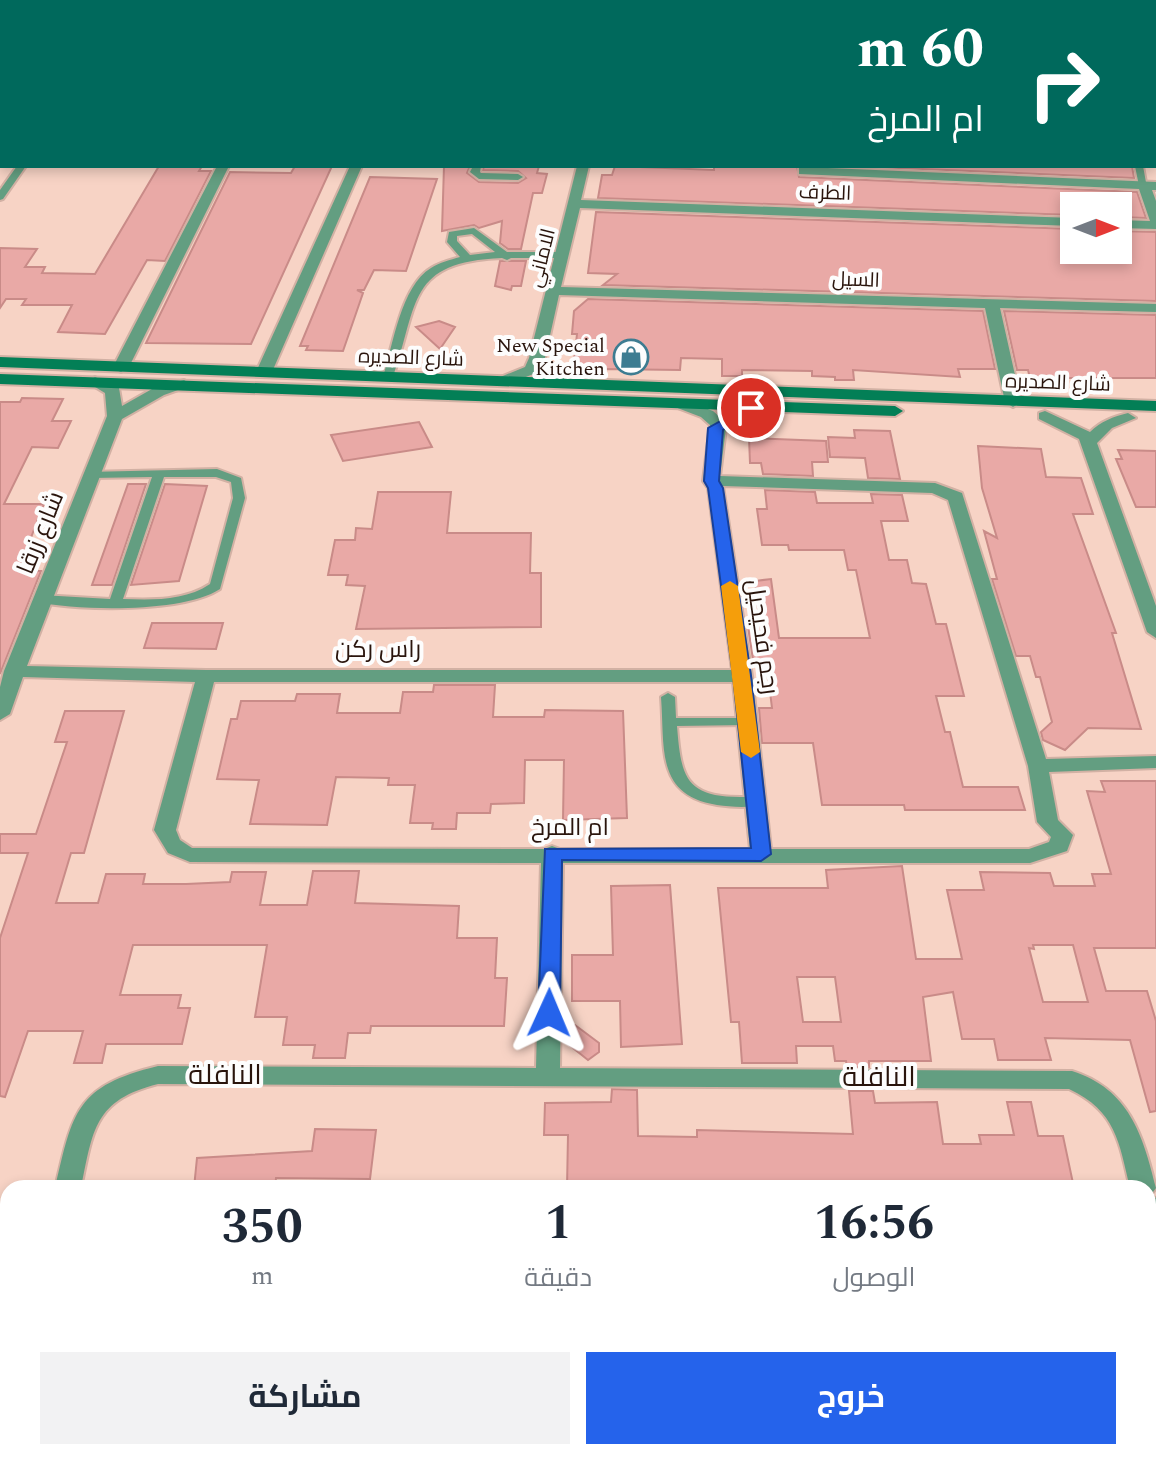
<!DOCTYPE html>
<html lang="ar">
<meta charset="utf-8">
<style>
body{margin:0;font-family:Spectral,Cairo,serif;background:#f2f2f3;color:#1f2937;direction:rtl;height:100vh;display:flex;flex-direction:column;font-size:30px;white-space:nowrap}
*{box-sizing:border-box;margin:0}
p{font-size:26px;color:#747a83}
.icon{flex:none;width:44px;height:44px;fill:none;stroke:currentColor;stroke-width:2;stroke-linecap:round;stroke-linejoin:round}
.map{position:relative;flex:1;overflow:hidden;direction:ltr}
.details{position:absolute;left:0px;top:1180px;width:1156px;height:280px;display:flex;flex-direction:column;background:#fff;border-radius:24px 24px 0 0;box-shadow:0 4px 12px #0003;direction:rtl}
.details>*{flex:none}
.top-card{position:absolute;left:0px;top:0px;width:1156px;height:168px;box-shadow:0 4px 12px #0003;direction:rtl;background:#00695c;color:#fff;overflow:hidden}
.needle{width:52px;rotate:90deg}
.tools{position:absolute;left:1060px;top:192px;display:grid;gap:16px}
.tools a{display:grid;place-items:center;width:72px;height:72px;border-radius:0px;background:#fff;box-shadow:0 4px 12px #0003;font-size:40px}
.pin{position:absolute;display:grid;place-items:center;width:68px;height:68px;color:#fff;margin:-34px;border:4px solid #fff;border-radius:50%;box-shadow:0 2px 8px #0007}
.me{position:absolute;width:88px;margin:-44px;rotate:1deg;stroke-linejoin:round;filter:drop-shadow(0 0 6px #0008)}
.turn{display:flex;align-items:center;gap:28px;height:168px;padding:0 40px;font-size:36px}
.turn .icon{width:104px;height:104px;stroke-width:2.5}
.turn b{display:block;font-size:56px;line-height:68px}
.eta{display:flex;justify-content:space-evenly;align-items:center;height:136px;text-align:center}
.eta b{font-size:48px;font-weight:700;line-height:56px}
.cta{display:flex;gap:16px;margin-top:auto;padding:16px 40px}
.cta a{flex:1;height:92px;border-radius:0px;background:#2563eb;color:#fff;font-size:32px;font-weight:700;line-height:92px;text-align:center}
.cta a+a{background:#f2f2f3;color:#1f2937}
.map>svg:first-child{display:block}
.building{fill:#e9a9a6;stroke:#c98b88;stroke-width:2;fill-rule:evenodd}
.lines{fill:none;stroke-linecap:round;stroke-linejoin:round}
.lane-casing{stroke:#d2b1a4;stroke-width:4}
.street-casing{stroke:#d2b1a4;stroke-width:4}
.secondary-casing{stroke:#d2b1a4;stroke-width:4}
.lane{fill:#639e81;fill-rule:evenodd}
.street{fill:#639e81;fill-rule:evenodd}
.secondary{fill:#037f56;fill-rule:evenodd}
.route{fill:#2563eb;stroke:#184099;stroke-width:2}
.slow{fill:#f59e0b}
.labels{text-anchor:middle;dominant-baseline:central;stroke-width:8;stroke-linejoin:round;paint-order:stroke}
.far-street-label{font-size:20px;fill:#29140c;stroke:#fdfdfd}
.far-poi-label{font-size:20px;fill:#29140c;stroke:#fdfdfd;text-anchor:end}
.street-label{font-size:24px;fill:#29140c;stroke:#fdfdfd}
.near-street-label{font-size:28px;fill:#29140c;stroke:#fdfdfd}
</style>
<div class="map">
<svg width="1156" height="1460" viewBox="0 0 1156 1460">
<rect width="100%" height="100%" fill="#f7d3c5"/>
<path class="building" d="M159 166H202L199 171H211L165 261 147 260 105 334 58 332 72 305H22L26 299H6L0 308V248L37 249 25 267H45L42 273 95 274Z
M295 166H332L251 344 146 343 230 172 291 173Z
M444 166H470L467 173 479 182 518 183 526 178 518 171 483 170 484 166H539L537 173 547 174 542 193H533L521 249H508L500 243 502 221 479 228 474 225 442 231Z
M615 166 714 170V166H797L799 177 1137 192 1146 218 1118 217V206H1074V215L598 198 602 175H612Z
M851 166H1132L1134 178Z
M370 177 437 179 406 271 374 270 364 290H357L363 293 343 351 306 350 308 346H300Z
M596 212 1074 229V250H1118V231L1156 232V301L603 285 617 274 588 273Z
M500 261H526L521 286H512L511 290 495 286Z
M588 299 983 311 995 369H958L960 377 853 370 854 380H835V377L812 376V371L742 370V376H722V359L681 358 680 370 604 369 603 373 592 372 574 361 577 334H572L574 311Z
M1004 311 1156 315V378H1030L1028 370H1017Z
M439 321 455 327 440 349 416 327Z
M22 398 63 399 52 421H71L58 448 32 447 4 504H44L18 571H41L0 674V402H20Z
M419 422 432 447 343 461 331 435Z
M854 430 890 431 900 479 868 478 865 458 830 457 828 437 855 438Z
M749 438 826 441 828 462H812L813 476 763 474 761 463H750Z
M978 446 1041 449 1046 477 1081 478 1093 514H1073L1116 633H1112L1141 729 1088 728 1065 750 1043 740 1041 732 1052 722 1040 677H1036L1030 656H1016L992 579H997L984 531 997 538 982 488Z
M1118 450 1156 451V507H1136L1116 459H1122Z
M128 484H146L112 585H92Z
M165 484 207 486 179 581 131 585Z
M765 490 815 492 817 503H873L871 494 902 495 908 521H881L889 560H907L912 583 926 584 936 624H946L964 696H936L945 732H950L963 787H1018L1025 810H905L904 805H822L813 743H762L759 708H772L766 660H753L747 620H759L755 581 771 579 779 638H870L856 570H848L844 550H789L788 545H762L757 509H767Z
M378 492H451L447 533H531L530 573H541V627L356 629 365 586 346 585 348 575H328L335 540H355L356 528 372 529Z
M152 623H223L216 649 144 648Z
M434 685H495L493 717H544L545 710 623 711 627 818 563 820 564 760H525L524 803 491 804 490 813H457L456 829H432L433 823H410L415 785H388L389 778 336 777 327 825 250 824 259 780 217 779 231 719H237L241 701H295L297 694H340L337 713H400L403 692H433Z
M65 711H124L84 853H71L56 903H98L106 874H145L143 884H186L230 882 232 872H266L260 905H307L313 871H359L355 903 459 906 457 938H497L495 978H507L504 1026H371L370 1033H348L345 1058H313L315 1045H283L287 1017H255L267 945H133L120 995H181L178 1008H190L182 1044H106L102 1063H74L83 1031H28L5 1097 0 1096V938L28 853H0V834H36L67 742H55Z
M1101 781H1156V948H1094L1106 991H1147L1156 1021V1111L1150 1112 1130 1040 1045 1038 1051 1060H998L994 1039H962L953 992 923 997 931 1061H869V1067H847L846 1061H835L833 1046H796L797 1063H742L739 1022H731L718 888H828L826 870 902 866 916 959H962L947 890H984L980 872 1050 873 1054 886H1095L1092 874H1111L1087 791 1105 792ZM1033 945H1073L1088 1002H1043L1029 948 1034 949ZM797 977H835L841 1022H803Z
M670 885 682 1044 621 1047 620 1001H572V955H613L611 886Z
M575 1025 599 1043V1052L588 1060 563 1040 564 1032Z
M612 1089 637 1090 638 1136 697 1137V1130L853 1134 849 1091H873L875 1103 937 1102 943 1144H981L979 1135H1014L1007 1102H1031L1038 1136H1063L1074 1188H567L568 1135H544L545 1103 611 1102Z
M315 1129 376 1130 370 1179 276 1178 275 1188H194L197 1158 312 1151Z"/>
<g class="lines">
<g class="lane-casing">
<path id="lane" d="M0 157H2V163H0Z
M17 166H26L3 199 0 200V190Z
M473 166H481L480 172 481 173 518 174 523 177 518 180 479 179 470 172Z
M1135 166H1143L1147 188 1139 186Z
M474 228 507 252H563L568 255 563 258H511L507 260 502 258C407 262 419 302 393 377L388 380 384 379 383 377C393 345 401 286 431 268 440 262 450 260 460 257L447 242 449 232ZM472 234 495 252 470 255 457 241V236Z
M217 469 241 478 245 498 220 589C183 613 81 611 36 602L35 599 36 596 41 595 110 599 152 477 91 478 85 474 87 472ZM164 477H216L231 482 233 498 210 584C185 601 152 600 123 599Z
M668 693 675 697 676 718H752L754 721 747 725 677 726C681 776 685 797 740 797 749 797 757 796 763 802L761 805C748 808 731 807 717 805 655 795 665 748 661 697Z"/>
</g>
<g class="street-casing">
<path id="street" d="M758 0H768V2H758Z
M874 0H884V2H874Z
M1043 0H1053L1054 2H1044Z
M1154 34H1156V40H1154Z
M0 78H2V86H0Z
M1154 80H1156V88H1154Z
M1154 140 1156 141V149L1154 148Z
M217 166H229L129 367 121 372 116 370 113 367Z
M350 166H362L272 372 269 375H259L256 372Z
M577 166H589L581 200 1074 218V226L580 208 561 287 1156 304V312L1000 308 1021 402 1013 407 1005 402 985 308 559 295 545 358 536 373 508 384H498V378L525 367 529 358Z
M804 167 1156 182V190H1152L1156 201V229L1118 228V220L1150 221 1139 189 799 174V168Z
M95 377 119 388 122 406 152 389 184 380 192 385 164 395 122 419 27 666 206 670H732L708 488 703 481 710 425 701 417 675 407 673 404 681 399 713 411 721 418 736 409 761 401 769 406 726 428 720 476 935 483 962 493 1046 759 1156 756V768L1049 772 1058 820 1073 835 1067 851 1030 863H563L560 1068 1072 1071C1129 1089 1143 1135 1156 1188L1150 1196 1156 1198V1248L1148 1245V1188H1130C1119 1142 1116 1111 1069 1089L158 1084C94 1100 93 1130 81 1188H55C73 1111 76 1086 158 1066L536 1068 541 863 190 862 168 853 154 830 195 682 23 677 10 714 0 720V687L4 671 107 416 105 393 87 382ZM723 486 932 493 948 500 1028 766 1037 822 1051 837 1049 842 1029 849H771L752 676ZM214 682H733L750 849H560L552 846 544 849 192 848 180 840 176 830Z
M1045 411 1090 432C1101 421 1113 417 1128 413L1136 418 1112 428 1097 443 1156 606V638L1147 632 1079 439 1039 419V413Z
M1156 1357V1381L1148 1383V1359Z
M690 1452H720V1460H690Z"/>
</g>
<g class="secondary-casing">
<path id="secondary" d="M0 357 1156 401V411L0 367Z
M0 374 895 406 903 411 895 416 0 384Z"/>
</g>
<use href="#lane" class="lane"/>
<use href="#street" class="street"/>
<use href="#secondary" class="secondary"/>
</g>
<path class="route" d="M751 404 758 408 756 411 723 430 719 481 723 488 751 676 771 854 761 861 562 860 560 1013 549 1020 542 1018 538 1013 545 849 751 848 733 676 708 488 704 481 708 428Z"/>
<path class="slow" d="M730 581 738 586 760 752 751 758 741 752 721 586Z"/>
<defs>
<g id="shop-ring" transform="scale(1.8)"><circle r="9.5" fill="#fdfdfd" stroke="#3d7c91" stroke-width="1.5"/><path d="M-5-2.5h2.3a2.7 3.5 0 0 1 5.4 0H5L5.5 6h-11ZM-1.5-2.5h3a1.5 2.3 0 0 0-3 0Z" fill="#3d7c91"/></g>
</defs>
<g fill-rule="evenodd">
<use href="#shop-ring" x="631" y="357"/>
</g>
<g class="labels">
<g class="far-street-label">
<text transform="translate(825 193) rotate(2)">الطرف</text>
<text transform="translate(542 258) rotate(-76)">الاماني</text>
<text transform="translate(856 280) rotate(2)">السيل</text>
<text transform="translate(411 358) rotate(2)">شارع الصديره</text>
<text transform="translate(1058 383) rotate(2)">شارع الصديره</text>
</g>
<g class="far-poi-label">
<text x="605" y="346">New Special<tspan x="605" dy="23">Kitchen</tspan></text>
</g>
<g class="street-label">
<text transform="translate(41 533) rotate(-68)">شارع زرقا</text>
<text transform="translate(762 637) rotate(82)">رجم فحيحيل</text>
<text x="378" y="650">راس ركن</text>
<text x="570" y="828">ام المرخ</text>
</g>
<g class="near-street-label">
<text x="225" y="1075">النافلة</text>
<text x="879" y="1077">النافلة</text>
</g>
</g>
</svg>
<div class="tools">
<a><svg class="needle" viewBox="-14 -14 28 28"><path d="M0-13l5 13h-10z" fill="#e53935"/><path d="M0 13l5-13h-10z" fill="#747a83"/></svg></a>
</div>
<div class="pin" style="left:751px;top:408px;background:#d93025"><svg class="icon" aria-label="arrive" viewBox="0 0 24 24"><path d="M6 21V4h12l-3 4 3 4H6"/></svg></div>
<svg class="me" style="left:549px;top:1013px" viewBox="-20 -20 40 40"><path d="M0-17L14 15 0 8-14 15z" fill="#2563eb" stroke="#fff" stroke-width="4"/></svg>
<div class="top-card">
<div class="turn"><svg class="icon" aria-label="right" viewBox="0 0 24 24"><path d="M7 20v-9h11M14 6l5 5-5 5"/></svg><div><b>60 m</b>ام المرخ</div></div>
</div>
<section class="details">
<div class="eta">
<div><b>16:56</b><p>الوصول</p></div>
<div><b>1</b><p>دقيقة</p></div>
<div><b>350</b><p>m</p></div>
</div>
<div class="cta"><a>خروج</a><a>مشاركة</a></div>
</section>
</div>
